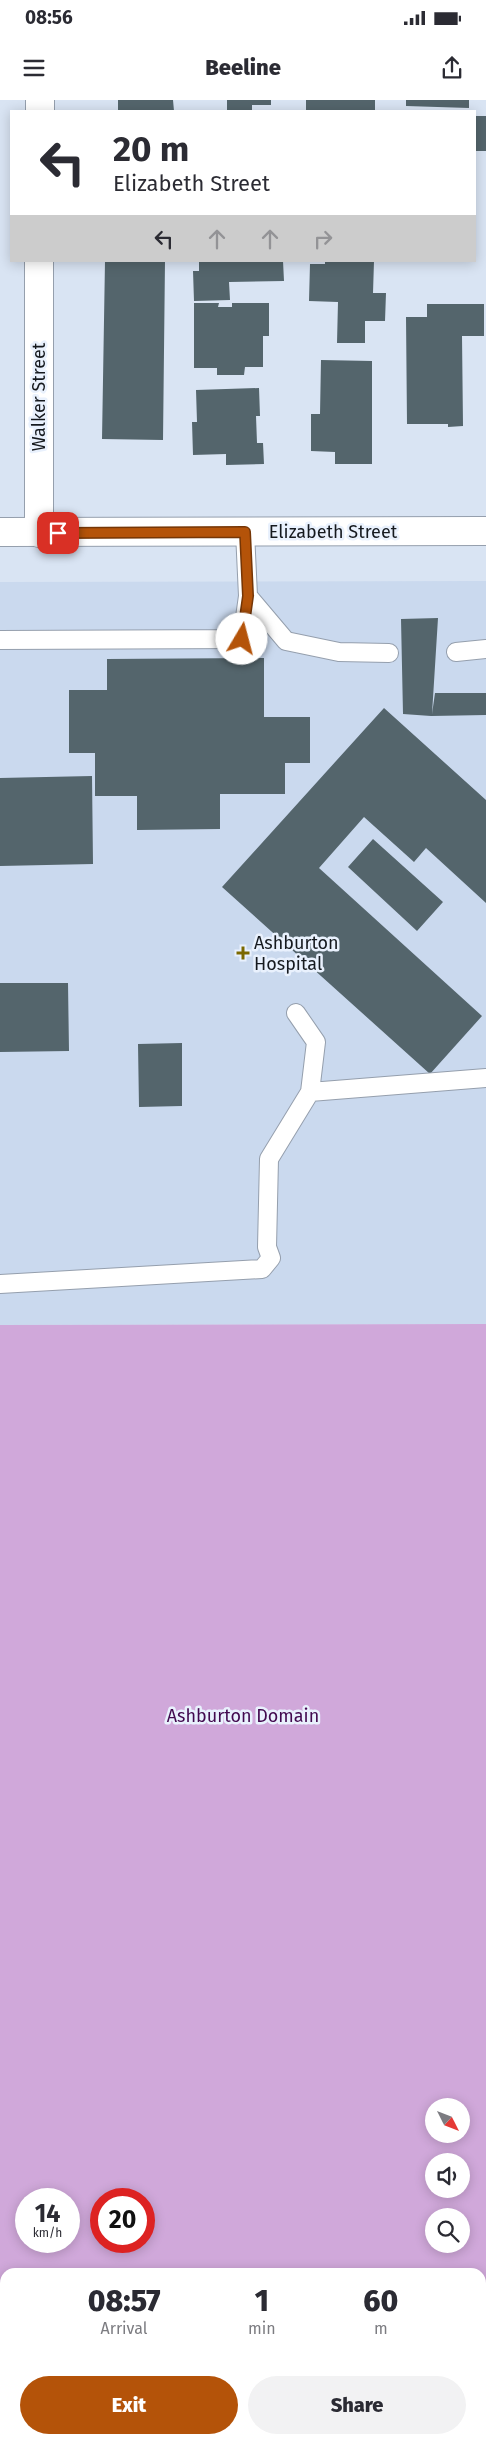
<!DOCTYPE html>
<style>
body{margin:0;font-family:"Fira Sans",sans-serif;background:#f2f2f3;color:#2b2b33;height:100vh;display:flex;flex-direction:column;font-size:19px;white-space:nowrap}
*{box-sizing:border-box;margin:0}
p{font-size:16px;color:#7c7c81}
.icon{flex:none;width:28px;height:28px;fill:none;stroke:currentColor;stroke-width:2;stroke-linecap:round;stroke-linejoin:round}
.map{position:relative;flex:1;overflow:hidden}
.side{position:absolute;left:0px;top:2168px;width:486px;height:176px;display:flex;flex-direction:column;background:#fff;border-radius:15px 15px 0 0;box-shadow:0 2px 12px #0003}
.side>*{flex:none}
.top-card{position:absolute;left:10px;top:10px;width:466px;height:152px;border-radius:0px;box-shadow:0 2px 12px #0003;background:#fff;color:#2b2b33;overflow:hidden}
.needle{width:32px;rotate:132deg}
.tools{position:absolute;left:425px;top:1998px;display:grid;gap:10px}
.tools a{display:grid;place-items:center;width:45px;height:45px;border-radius:50%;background:#fff;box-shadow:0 2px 12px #0003;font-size:25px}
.speed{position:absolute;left:15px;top:2088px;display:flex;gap:10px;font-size:25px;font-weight:700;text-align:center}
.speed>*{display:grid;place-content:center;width:65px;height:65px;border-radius:50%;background:#fff;box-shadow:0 2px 12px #0003;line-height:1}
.speed small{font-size:12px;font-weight:400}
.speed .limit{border:8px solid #d22;background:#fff;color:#111}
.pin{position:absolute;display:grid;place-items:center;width:42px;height:42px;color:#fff;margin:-21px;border-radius:10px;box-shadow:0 2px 8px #0006}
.me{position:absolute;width:55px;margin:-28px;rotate:8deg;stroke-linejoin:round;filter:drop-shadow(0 0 4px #0008)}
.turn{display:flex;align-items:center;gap:18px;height:105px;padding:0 20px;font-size:22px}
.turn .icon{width:65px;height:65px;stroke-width:2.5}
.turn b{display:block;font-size:35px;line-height:42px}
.lanes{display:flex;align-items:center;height:48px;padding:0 20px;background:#0003;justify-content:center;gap:25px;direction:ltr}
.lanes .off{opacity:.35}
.eta{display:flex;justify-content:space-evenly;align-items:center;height:85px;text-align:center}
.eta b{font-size:30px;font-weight:800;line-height:35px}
.cta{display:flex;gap:10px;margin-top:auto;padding:10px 20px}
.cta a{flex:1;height:58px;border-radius:30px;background:#b45309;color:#fff;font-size:20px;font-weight:800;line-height:58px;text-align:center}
.cta a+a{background:#f2f2f3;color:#2b2b33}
.status{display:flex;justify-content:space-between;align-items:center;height:35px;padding:0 25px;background:#fff;direction:ltr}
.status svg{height:14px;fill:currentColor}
header{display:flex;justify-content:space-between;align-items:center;height:65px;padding:0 20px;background:#fff;font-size:22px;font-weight:800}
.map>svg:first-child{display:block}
.built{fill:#cad9ee}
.green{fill:#d0a8da;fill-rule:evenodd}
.building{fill:#54656c}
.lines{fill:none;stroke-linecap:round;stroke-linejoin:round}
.lane-casing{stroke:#959fad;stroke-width:20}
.street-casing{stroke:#959fad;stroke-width:30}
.secondary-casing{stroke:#959fad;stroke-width:30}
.lane{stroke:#fff;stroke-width:18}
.street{stroke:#fff;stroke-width:28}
.secondary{stroke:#fff;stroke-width:28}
.route-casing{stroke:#753606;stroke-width:12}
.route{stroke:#b45309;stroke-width:9}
.poi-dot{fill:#7b6800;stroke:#e9f1fd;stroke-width:2}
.labels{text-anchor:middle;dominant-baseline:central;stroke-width:5;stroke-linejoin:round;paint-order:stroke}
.street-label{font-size:18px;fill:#15191e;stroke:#e9f1fd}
.poi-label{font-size:18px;fill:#15191e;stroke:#e9f1fd;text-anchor:start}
.park-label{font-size:18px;fill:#42094f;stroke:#e9f1fd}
</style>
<div class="status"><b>08:56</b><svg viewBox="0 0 49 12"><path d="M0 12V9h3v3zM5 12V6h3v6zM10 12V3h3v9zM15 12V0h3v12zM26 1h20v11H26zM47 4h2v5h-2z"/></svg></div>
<header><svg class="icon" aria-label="menu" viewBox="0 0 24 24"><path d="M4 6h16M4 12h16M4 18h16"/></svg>Beeline<svg class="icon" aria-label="share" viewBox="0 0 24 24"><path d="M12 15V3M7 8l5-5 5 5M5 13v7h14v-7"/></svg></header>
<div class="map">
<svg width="486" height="2343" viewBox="0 0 486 2343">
<rect width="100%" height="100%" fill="#d9e4f3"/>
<path class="built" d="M486 481V1224L0 1225V482Z"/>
<path class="green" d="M486 1224V2190H481V2172H5V2188H0V1225ZM434 2006H461V2034H434ZM434 2061H461V2089H434ZM26 2099H69V2141H26ZM101 2099H144V2141H101ZM434 2116H461V2144H434Z"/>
<path class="building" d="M118 0H173L174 11H118Z
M227 0H271V5H252V11H227Z
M306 0H375V11H306Z
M406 0H469V8L406 6Z
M475 16H486V51H475Z
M105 161H165L163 340 102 339Z
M199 161H283L284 181 229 182 230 200 194 201 193 171H199Z
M325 161H374L373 193H386L385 221H365V243H337L338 202 309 201 310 164H325Z
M194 203H219L218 207H232V203H269V236H263V267H245L244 275H217V268H194Z
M427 204H484V236H462L463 326 448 327V324H407L406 217H427Z
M321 260 372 261V364H335V352L311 351V314H320Z
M259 288 260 316H256L257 343H263L264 364 226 365V354L193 355 192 322H197L196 290Z
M438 518 432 614 435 593H486V615L431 616 403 614 401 519Z
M264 558V617H310V663H285V694H220V729L137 730V696H95V653H69V590H107V559Z
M384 608 486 700V803L426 748 414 762 364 717 319 768 482 916 430 974 222 787Z
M92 676 93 764 0 766V678Z
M373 739 443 802 417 831 348 767Z
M0 883H68L69 951 0 952Z
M182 943V1006L139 1007 138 944Z"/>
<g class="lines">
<g class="lane-casing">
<path id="lane" d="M245 432 248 496 286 541 339 552 389 553
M0 540 242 539 248 496
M456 552 486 549
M296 913 316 942 310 992
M0 1184 262 1169 271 1158 267 1147 269 1059 310 992 486 978"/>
</g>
<g class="street-casing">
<path id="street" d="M40 11V0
M0 432 486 431
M39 433V161"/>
</g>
<g class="secondary-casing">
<path id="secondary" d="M0 2263H5
M481 2263H486"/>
</g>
<use href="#lane" class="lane"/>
<use href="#street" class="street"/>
<use href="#secondary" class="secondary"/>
</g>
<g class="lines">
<g class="route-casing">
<path id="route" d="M58 433 245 432 248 496 242 539"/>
</g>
<use href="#route" class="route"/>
</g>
<path class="poi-dot" d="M240.5 845.5h5v5h5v5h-5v5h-5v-5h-5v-5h5z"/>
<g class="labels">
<g class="street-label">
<text transform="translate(39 297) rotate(-90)">Walker Street</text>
<text x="333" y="432">Elizabeth Street</text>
</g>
<g class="poi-label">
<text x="254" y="843">Ashburton<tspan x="254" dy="21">Hospital</tspan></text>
</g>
<g class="park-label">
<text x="243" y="1616">Ashburton Domain</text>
</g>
</g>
</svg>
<div class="tools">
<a><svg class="needle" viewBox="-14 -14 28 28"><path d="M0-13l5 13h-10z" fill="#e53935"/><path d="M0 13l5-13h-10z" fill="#7c7c81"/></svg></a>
<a><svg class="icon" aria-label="sound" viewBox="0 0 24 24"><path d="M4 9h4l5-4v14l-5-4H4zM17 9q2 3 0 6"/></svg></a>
<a><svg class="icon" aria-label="search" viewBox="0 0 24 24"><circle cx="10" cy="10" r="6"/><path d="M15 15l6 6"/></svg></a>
</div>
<div class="speed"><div>14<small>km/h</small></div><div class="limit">20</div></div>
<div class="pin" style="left:58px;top:433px;background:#d93025"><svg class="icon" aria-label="arrive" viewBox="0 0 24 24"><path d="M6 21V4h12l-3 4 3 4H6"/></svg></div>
<svg class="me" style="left:242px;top:539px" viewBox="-20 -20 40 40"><circle r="19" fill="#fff"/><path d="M0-13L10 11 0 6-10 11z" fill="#b45309"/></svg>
<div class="top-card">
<div class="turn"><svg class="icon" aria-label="left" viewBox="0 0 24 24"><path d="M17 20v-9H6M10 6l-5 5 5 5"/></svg><div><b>20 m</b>Elizabeth Street</div></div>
<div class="lanes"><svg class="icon" aria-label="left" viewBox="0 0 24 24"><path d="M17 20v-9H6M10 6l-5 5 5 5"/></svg><svg class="icon off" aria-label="ahead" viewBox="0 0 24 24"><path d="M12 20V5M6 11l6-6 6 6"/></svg><svg class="icon off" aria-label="ahead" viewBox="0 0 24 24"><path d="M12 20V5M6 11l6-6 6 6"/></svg><svg class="icon off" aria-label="right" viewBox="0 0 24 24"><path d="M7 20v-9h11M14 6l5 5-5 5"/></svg></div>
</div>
<section class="side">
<div class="eta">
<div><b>08:57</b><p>Arrival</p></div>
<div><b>1</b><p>min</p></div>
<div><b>60</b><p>m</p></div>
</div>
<div class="cta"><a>Exit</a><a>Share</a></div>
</section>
</div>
